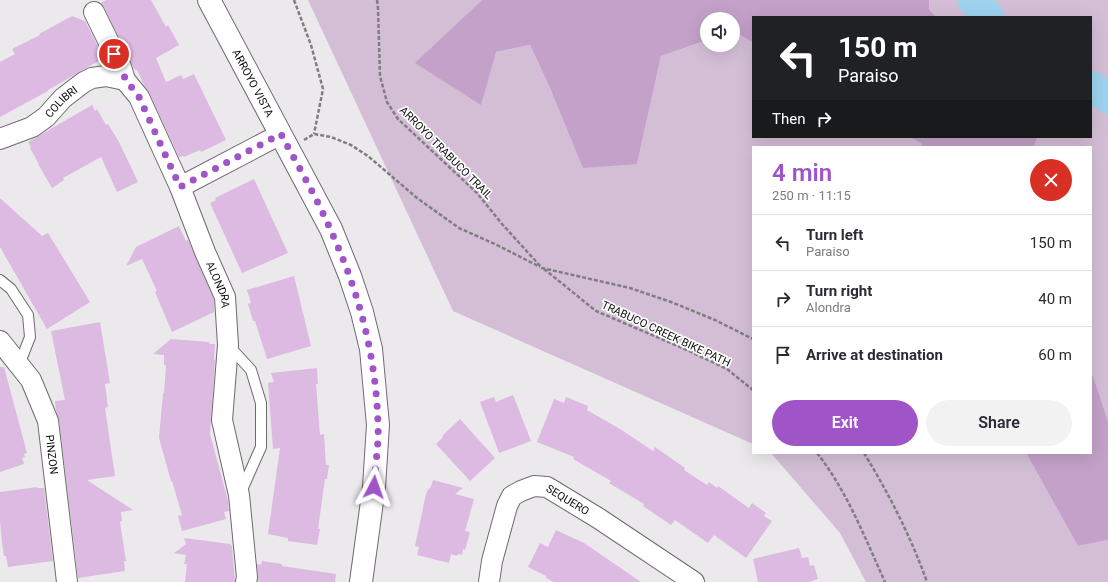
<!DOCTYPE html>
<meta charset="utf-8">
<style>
body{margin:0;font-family:Roboto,sans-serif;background:#f2f2f3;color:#2b2b33;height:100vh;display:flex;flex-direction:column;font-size:15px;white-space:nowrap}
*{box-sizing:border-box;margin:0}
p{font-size:13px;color:#7c7c81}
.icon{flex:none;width:22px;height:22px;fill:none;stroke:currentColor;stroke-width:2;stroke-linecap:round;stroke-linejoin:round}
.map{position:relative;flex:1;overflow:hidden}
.panel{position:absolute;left:752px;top:146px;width:340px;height:308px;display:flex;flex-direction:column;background:#fff;border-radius:0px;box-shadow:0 4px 16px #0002}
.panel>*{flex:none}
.top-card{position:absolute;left:752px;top:16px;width:340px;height:122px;border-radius:0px;box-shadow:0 4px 16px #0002;background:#202124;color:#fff;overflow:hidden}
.buttons{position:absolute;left:700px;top:12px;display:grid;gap:8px}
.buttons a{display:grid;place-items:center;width:40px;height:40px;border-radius:50%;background:#fff;box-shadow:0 4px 16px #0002;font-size:20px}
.pin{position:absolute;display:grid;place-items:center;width:34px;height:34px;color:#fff;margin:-17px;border:2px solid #fff;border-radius:50%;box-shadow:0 1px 4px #0007}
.me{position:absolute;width:44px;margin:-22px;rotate:4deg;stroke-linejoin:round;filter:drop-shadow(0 0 3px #0008)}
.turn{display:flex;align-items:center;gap:14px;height:84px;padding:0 20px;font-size:18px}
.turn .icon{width:52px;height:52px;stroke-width:2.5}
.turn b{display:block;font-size:28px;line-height:34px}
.then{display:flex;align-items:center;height:38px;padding:0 20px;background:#0003;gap:8px;font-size:15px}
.round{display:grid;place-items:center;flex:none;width:42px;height:42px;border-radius:21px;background:#f2f2f3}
.summary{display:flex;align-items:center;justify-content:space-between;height:68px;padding:0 20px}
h1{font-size:24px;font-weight:600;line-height:30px;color:#9f55c8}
.primary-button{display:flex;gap:8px;margin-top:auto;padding:8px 20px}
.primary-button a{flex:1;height:46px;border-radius:24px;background:#9f55c8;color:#fff;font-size:16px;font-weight:600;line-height:46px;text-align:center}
.primary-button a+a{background:#f2f2f3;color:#2b2b33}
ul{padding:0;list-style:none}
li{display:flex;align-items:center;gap:12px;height:56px;padding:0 20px;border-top:1px solid #e1e1e2}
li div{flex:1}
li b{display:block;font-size:15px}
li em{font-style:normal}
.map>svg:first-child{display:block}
.green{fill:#d3bed6}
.forest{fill:#c3a1c8}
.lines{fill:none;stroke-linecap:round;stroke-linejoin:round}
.river{stroke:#9ed2ed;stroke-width:31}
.building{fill:#ddbae1}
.lane-casing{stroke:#6d6b6d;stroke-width:12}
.street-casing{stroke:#6d6b6d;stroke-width:22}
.secondary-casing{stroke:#6d6b6d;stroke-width:24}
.path{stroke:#807e80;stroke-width:2.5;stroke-dasharray:4 2;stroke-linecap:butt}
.lane{stroke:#fff;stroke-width:10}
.street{stroke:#fff;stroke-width:20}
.secondary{stroke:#fff;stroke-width:22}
.route{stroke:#9f55c8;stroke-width:7;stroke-dasharray:0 12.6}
.labels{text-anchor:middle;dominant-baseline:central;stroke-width:3.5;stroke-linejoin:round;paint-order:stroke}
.street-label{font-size:11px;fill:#0d0c0d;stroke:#fff}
</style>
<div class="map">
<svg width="1108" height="582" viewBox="0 0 1108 582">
<rect width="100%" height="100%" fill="#ebe9ec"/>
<path class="green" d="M308 0H482L416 63 496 52 530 45 551 90 637 164 661 56 707 40V45H733L734 30 753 42V137H910L922 144 921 147H753V444L453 311Z
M929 0H1108V421L1093 376 1091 373V147H1034L1037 138 1036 137H1091V17H936L929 9Z
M771 453H1026L1078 546 1108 540V582H866L840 533Z"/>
<path class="forest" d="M482 0H929V9L936 17H753V42L733 31V19H707V40L661 56 637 164 583 168 551 90 530 45 496 52 481 105 415 63Z
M910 137H1036L1037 138 1034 147H921L922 144Z
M1091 373 1093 376 1108 421V540L1078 546 1026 453H1091Z"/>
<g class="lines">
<path class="river" d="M973 0 989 17
M1091 86 1108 98"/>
</g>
<path class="building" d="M106 0H151L166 27 168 25 179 45 156 58 166 82 181 75 183 79 194 74 226 140 201 152 200 150 184 157 183 156 179 157 149 92 144 85 137 70 134 69 104 7 101 3Z
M72 16 85 21 104 58 48 90V91L0 117V62L15 54 12 49 40 35 39 34Z
M92 105 95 111 97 109 106 125 108 124 119 142 138 182 117 192 101 157 63 178 64 180 52 188 38 164H39L30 148 31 147 28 142Z
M254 179 288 253 242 273 210 203 216 200 215 198Z
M0 198 42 236 48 233 90 302 47 329 0 247Z
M179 226 186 241 188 240 214 300V312L172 332 155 292 157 291 142 259 126 266 136 247Z
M294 276 311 346 267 359 255 321H253L248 304 251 303 247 290Z
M100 322 110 383 105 384 108 407 105 408 115 476 87 480 133 510 121 512 122 521 120 522 126 561H124L125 571 78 578 59 420 56 411 55 401 65 400 51 331Z
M171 339 210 342 209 344H215L214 360H215L210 434 228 501 229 511 224 512 226 519 182 531 178 516 182 515 172 481H171L159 438 163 393H164L166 365H164V355L153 354Z
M0 367H4L27 453 24 454 25 457 22 458 24 464 0 472Z
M317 368 318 384H316L320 435 324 434 326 465H329L327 479H325L318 529H320L317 545 288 541V538L268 534 280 448 273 449 268 383 274 382 271 373Z
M513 395 531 441 499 453 480 402 494 397 496 402Z
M566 397 588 406 587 410 620 429 653 451 655 447 685 468 684 470 707 485 709 482 717 488 718 486 749 508 752 503 766 513 764 516 772 521 746 558 714 535 708 543 675 520 671 525 643 506 644 504 609 483 611 481 573 459 574 457 537 442 554 399 564 403Z
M460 419 495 458 470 481 436 444 443 437 442 436Z
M433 480 463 488 455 494 474 499 465 531 470 532 465 550 463 549 462 555 458 554 457 556 451 554 449 563 417 555 419 547 415 546 426 494 429 488 430 489Z
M37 487V488H44L53 561 8 567 6 556H4L2 543 0 520V492Z
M556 530 584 543 641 582H554L546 578V576L528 567 540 543 548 547Z
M184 538 231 544 230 545 232 546 235 582H185L187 564H184L186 555 174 553 186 544Z
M799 548 802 558 808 557 810 566 814 565 818 579 808 582H758L753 559Z
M262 561 282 564V566L336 574 335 582H258L257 564 261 565Z"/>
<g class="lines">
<g class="lane-casing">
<path id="lane" d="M0 280 11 289 28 315 30 337 19 365
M228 345 251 370 261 403V447L241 492"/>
</g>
<g class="street-casing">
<g id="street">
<path id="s1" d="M94 12 121 67 125 80 139 97 180 187 205 252 225 297 228 345 222 420 239 495 247 577 246 582"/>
<path id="s2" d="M0 139 32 127 46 117 63 98 84 82 92 78 106 76 125 80"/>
<path d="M180 187 281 134"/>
<path id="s3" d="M0 341 31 380 48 421 67 582"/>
<path id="s4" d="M489 582 492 561 507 506 512 496 521 491 534 486 547 487 598 518 694 582"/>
</g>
</g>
<g class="secondary-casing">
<g id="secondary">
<path id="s5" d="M209 0 331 229 350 276 362 312 371 349 378 425 374 487 361 582"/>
</g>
</g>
<path class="path" d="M294 0 311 45 323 89 314 134
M377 0 378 8 380 76 387 102 398 119 477 193 502 224 542 268 630 288 671 302 715 320 753 339
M304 140 314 134 331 137 351 145 368 156 417 198 459 228 497 245 540 267
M544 269 596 311 687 350 727 369 753 390
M817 453C847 491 865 538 885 582
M864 453C889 494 911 537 927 582"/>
<use href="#lane" class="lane"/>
<use href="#street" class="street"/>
<use href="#secondary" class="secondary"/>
</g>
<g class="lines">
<path class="route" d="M114 54 126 80 139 97 180 187 281 134C298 166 317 198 331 231 359 292 376 356 378 424 379 444 375 466 374 487"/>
</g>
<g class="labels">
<g class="street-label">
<text stroke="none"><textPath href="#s5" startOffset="94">ARROYO VISTA</textPath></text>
<text stroke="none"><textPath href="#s2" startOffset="73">COLIBRI</textPath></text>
<text transform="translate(446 153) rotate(45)">ARROYO TRABUCO TRAIL</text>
<text stroke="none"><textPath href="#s1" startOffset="301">ALONDRA</textPath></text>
<text transform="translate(666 334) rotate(25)">TRABUCO CREEK BIKE PATH</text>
<text stroke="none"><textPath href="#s3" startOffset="128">PINZON</textPath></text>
<text stroke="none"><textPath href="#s4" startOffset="151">SEQUERO</textPath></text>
</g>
</g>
</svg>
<div class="buttons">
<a><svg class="icon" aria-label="sound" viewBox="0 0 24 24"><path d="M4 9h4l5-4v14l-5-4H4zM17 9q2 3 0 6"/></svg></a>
</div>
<div class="pin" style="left:114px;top:54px;background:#d93025"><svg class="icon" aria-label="arrive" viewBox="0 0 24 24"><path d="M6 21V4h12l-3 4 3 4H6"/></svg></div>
<svg class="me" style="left:374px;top:487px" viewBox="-20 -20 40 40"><path d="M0-17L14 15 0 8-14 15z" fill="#9f55c8" stroke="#fff" stroke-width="4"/></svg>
<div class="top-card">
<div class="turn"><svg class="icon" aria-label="left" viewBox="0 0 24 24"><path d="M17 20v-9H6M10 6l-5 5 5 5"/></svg><div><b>150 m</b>Paraiso</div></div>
<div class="then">Then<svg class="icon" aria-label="right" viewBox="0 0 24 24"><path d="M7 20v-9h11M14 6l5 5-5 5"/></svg></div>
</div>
<section class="panel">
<div class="summary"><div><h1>4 min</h1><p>250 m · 11:15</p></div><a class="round" style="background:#d93025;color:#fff"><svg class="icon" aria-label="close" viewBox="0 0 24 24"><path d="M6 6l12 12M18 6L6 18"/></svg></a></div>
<ul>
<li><svg class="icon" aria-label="left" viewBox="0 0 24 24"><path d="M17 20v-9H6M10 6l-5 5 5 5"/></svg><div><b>Turn left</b><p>Paraiso</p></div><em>150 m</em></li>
<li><svg class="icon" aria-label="right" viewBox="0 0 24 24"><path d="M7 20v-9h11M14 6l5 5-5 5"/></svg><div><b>Turn right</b><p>Alondra</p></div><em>40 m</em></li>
<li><svg class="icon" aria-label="arrive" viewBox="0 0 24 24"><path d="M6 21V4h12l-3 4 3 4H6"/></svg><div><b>Arrive at destination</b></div><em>60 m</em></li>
</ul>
<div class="primary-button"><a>Exit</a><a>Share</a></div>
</section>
</div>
